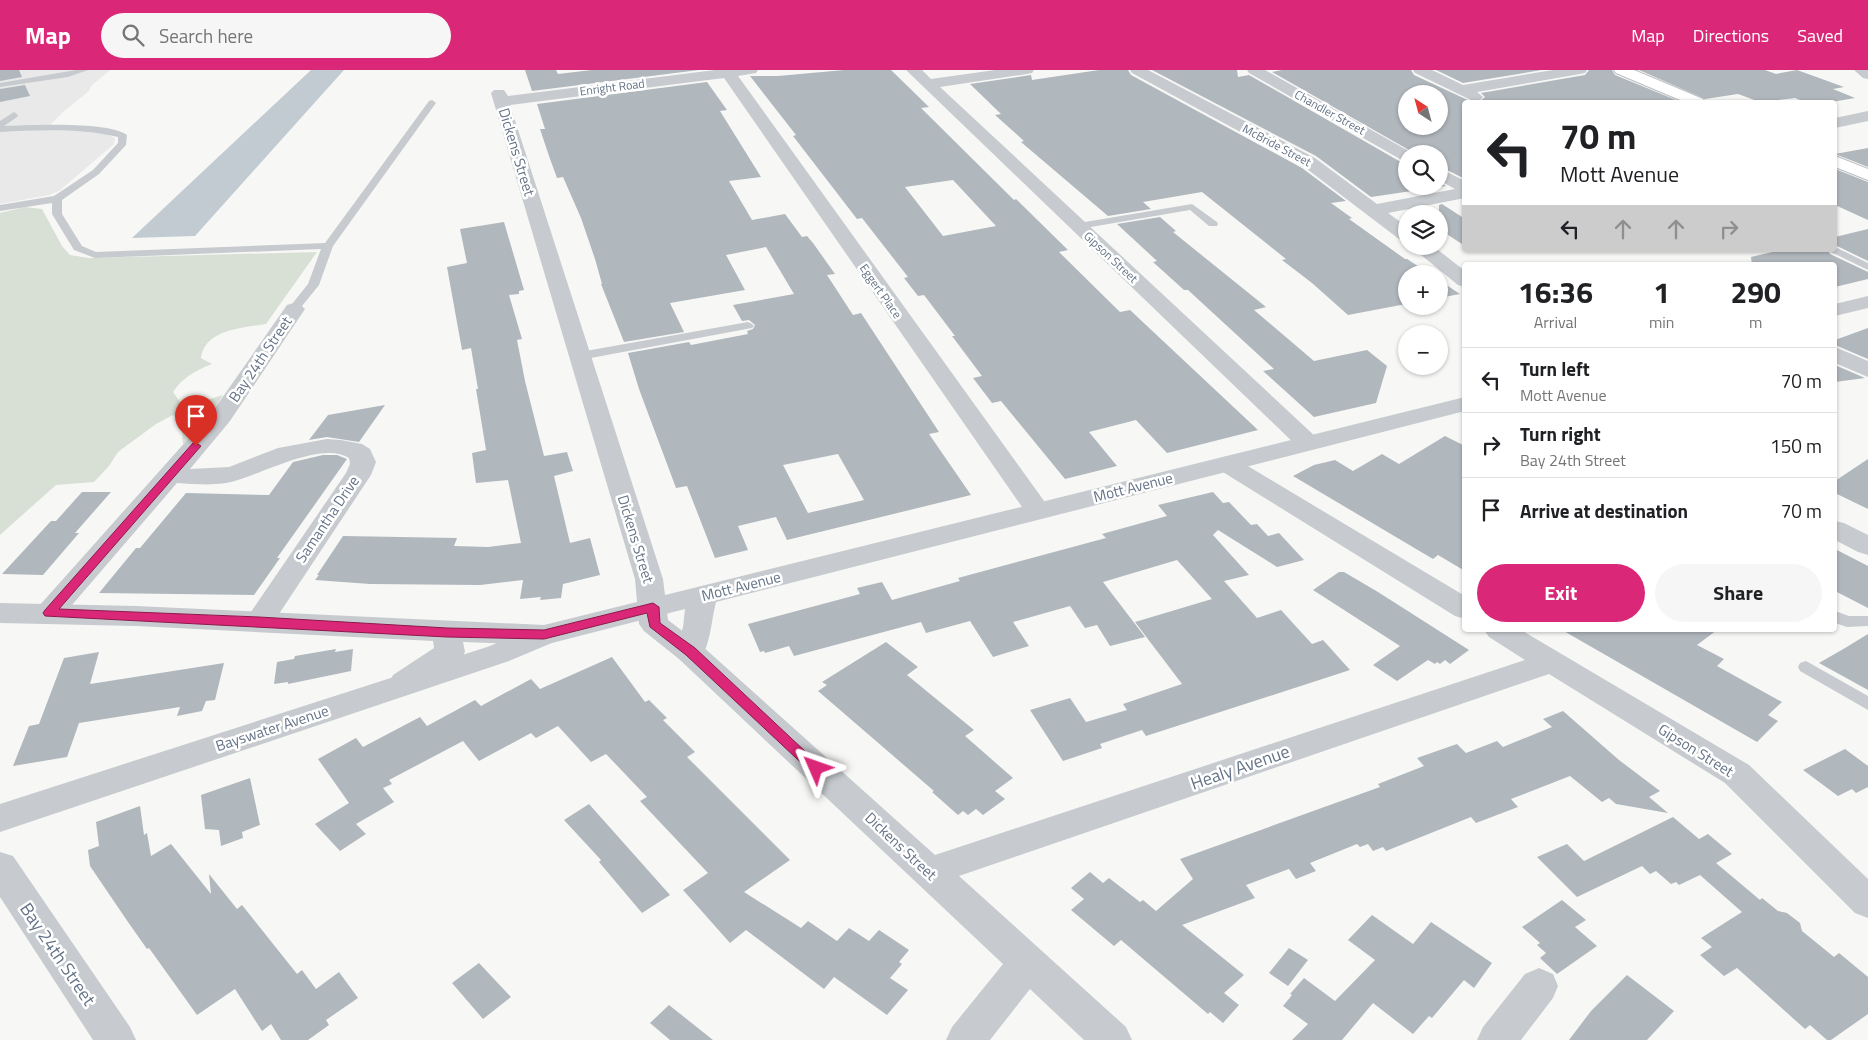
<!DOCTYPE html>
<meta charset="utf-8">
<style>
body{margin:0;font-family:"Titillium Web",sans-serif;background:#f6f6f6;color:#202124;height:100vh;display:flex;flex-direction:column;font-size:19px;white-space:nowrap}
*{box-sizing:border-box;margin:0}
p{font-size:16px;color:#757577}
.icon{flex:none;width:28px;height:28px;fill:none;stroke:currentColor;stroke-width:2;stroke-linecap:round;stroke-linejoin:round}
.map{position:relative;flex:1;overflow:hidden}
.side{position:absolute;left:1462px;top:192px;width:375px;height:370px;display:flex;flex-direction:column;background:#fff;border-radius:5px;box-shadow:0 1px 4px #0004}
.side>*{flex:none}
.top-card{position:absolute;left:1462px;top:30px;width:375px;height:152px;border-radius:5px;box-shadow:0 1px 4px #0004;background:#fff;color:#202124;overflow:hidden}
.needle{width:32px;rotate:324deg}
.tools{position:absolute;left:1398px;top:15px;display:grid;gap:10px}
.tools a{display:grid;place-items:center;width:50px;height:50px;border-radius:50%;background:#fff;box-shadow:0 1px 4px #0004;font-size:25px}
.pin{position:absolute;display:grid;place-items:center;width:42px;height:42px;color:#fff;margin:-51px -21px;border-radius:50% 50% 50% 0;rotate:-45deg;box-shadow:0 0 5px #0007}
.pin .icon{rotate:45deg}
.me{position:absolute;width:55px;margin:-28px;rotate:313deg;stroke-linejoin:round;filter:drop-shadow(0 0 4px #0008)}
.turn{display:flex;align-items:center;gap:18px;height:105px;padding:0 15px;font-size:22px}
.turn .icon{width:65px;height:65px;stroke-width:2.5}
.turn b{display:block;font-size:35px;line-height:42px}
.lanes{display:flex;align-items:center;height:48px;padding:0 15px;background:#0003;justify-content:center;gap:25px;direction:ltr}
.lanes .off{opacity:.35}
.eta{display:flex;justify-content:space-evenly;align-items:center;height:85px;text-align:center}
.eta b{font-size:30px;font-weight:700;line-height:35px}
.button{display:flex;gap:10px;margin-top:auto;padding:10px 15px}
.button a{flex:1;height:58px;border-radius:30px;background:#db2777;color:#fff;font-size:20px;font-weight:700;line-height:58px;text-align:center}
.button a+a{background:#f6f6f6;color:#202124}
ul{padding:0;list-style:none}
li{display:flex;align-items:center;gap:15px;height:65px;padding:0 15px;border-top:1px solid #e0e0e0}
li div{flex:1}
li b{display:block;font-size:19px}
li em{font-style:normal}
header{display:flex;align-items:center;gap:30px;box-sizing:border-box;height:70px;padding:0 25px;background:#db2777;color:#fff}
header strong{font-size:24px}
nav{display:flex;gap:28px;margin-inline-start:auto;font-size:18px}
.search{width:350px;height:45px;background:#f6f6f6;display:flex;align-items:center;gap:12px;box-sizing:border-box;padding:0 18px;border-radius:28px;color:#757577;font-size:19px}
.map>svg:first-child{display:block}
.built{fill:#e8e9e8}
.green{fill:#d8e0d6}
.water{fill:#c2cbd2}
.building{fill:#b0b7bd;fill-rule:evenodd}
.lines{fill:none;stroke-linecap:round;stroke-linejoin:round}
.primary-casing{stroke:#babdc2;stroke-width:2}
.service{fill:#c7cace;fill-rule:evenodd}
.minor{fill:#c7cace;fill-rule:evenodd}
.tertiary{fill:#c7cace;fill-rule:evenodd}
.primary{fill:#fff;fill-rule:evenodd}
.route{fill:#db2777;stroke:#8e194d}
.labels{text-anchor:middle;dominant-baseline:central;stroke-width:5;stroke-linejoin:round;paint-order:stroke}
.far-street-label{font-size:12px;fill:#657387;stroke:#fff}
.street-label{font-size:15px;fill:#657387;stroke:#fff}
.near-street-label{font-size:18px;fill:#657387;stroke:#fff}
</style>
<header>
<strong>Map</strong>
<div class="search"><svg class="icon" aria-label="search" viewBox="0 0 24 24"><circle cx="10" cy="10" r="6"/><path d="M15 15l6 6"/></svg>Search here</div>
<nav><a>Map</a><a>Directions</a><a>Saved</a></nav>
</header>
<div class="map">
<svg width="1868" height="970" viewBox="0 0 1868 970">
<rect width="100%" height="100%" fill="#f7f8f5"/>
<path class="built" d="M0 0H110L91 16 89 21 63 42 45 60 58 59 106 64 115 68 114 74 59 121 49 125 0 134Z"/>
<path class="green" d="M25 137 42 139 62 176 70 185 89 188 317 182 266 254C243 258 205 259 201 288L212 294C195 301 183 307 173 322L180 332 194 334 223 325 209 349 183 374 181 349 173 345 156 354 118 382 109 396 94 412 56 415 0 465V143Z"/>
<path class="water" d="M311 0H344L195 166 132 168Z"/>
<path class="building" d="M0 0H19L22 7 0 11Z
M525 0H556L558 4 592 0H699L532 21Z
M844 0H891L929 37 921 38 1014 130 1016 129 1068 180 1059 182 1120 242 1130 240 1258 360 1167 383 1136 350 1089 362 1117 396 1065 409 1001 331 992 333 973 308 982 306 952 266H955L924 225 918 226 904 208 908 207 862 148 857 149 793 66 796 65 750 6H778ZM953 110 996 156 943 166 905 117Z
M1099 0H1128L1131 5 1302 98 1346 131 1331 133 1352 148 1349 149 1405 189H1407L1430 204H1406V234L1348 245 1312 213 1282 190 1286 189 1202 122 1143 132 1151 139 1108 146 1021 72 1024 71 995 45 1001 44 970 14 1031 5 1032 10Z
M1152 0H1237L1238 7 1249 5 1399 91 1406 92V116H1439V112L1446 116 1371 127 1316 86Z
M1282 0H1411L1414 5 1472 32H1465V109L1439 96V84H1416L1272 2ZM1406 24H1439V56H1406Z
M1436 0H1542L1463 13Z
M1589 0H1612L1615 5 1681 32H1479L1485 27 1481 23 1585 5Z
M1639 0H1765L1776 4 1797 0 1844 17 1833 19 1855 28 1832 32H1805L1795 28 1760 32 1738 24 1705 29Z
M707 12 727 40 720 41 761 107 729 111 752 150 785 144 802 167 807 166 813 173 835 204 827 205 853 245 861 243 939 362 929 364 971 425 787 470 776 447 738 456 748 480 715 488 687 416 676 418 639 319 628 283 689 272 691 275 748 264 747 261 753 259 755 255 749 250 742 251 733 235 794 224 766 177 726 185 745 220 670 233 684 262 624 272 601 214H602L595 189 581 148 563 107 557 108 549 86 540 59H545L537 34ZM838 384 864 430 808 443 783 395Z
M25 15 30 26 0 32V19Z
M1868 78V97L1835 84Z
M1835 99 1868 112V150L1835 135Z
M1442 134 1465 149V176L1439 159V135Z
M1160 147 1176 161 1173 162 1266 237 1254 240 1314 291 1367 280 1387 296 1376 333 1314 347 1263 301 1274 299 1188 220H1184L1153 192 1157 191 1117 154Z
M504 152 524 220 519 221V224L509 225 522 269 517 270 525 311 544 386 567 382 573 401 554 406 570 473 590 468 600 505 563 514 561 528 540 530 541 527 520 529 523 510 480 515 370 514 315 510 319 505H317L343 466 457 468 454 476 488 477 521 473 508 410 476 413 472 383 486 380 476 319H478L471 278 462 280 447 197 467 193 460 159Z
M1868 159V191L1835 175V167Z
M1781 180H1828L1830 184 1868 202V209L1835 217V195H1752L1751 187Z
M1439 210 1460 224 1439 228Z
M1868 258V289L1835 275V270Z
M1835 295 1865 308 1835 312Z
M385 335 359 372 327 367 309 370 328 345Z
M1445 366 1465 376V501L1438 485 1433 489 1293 406 1314 395 1335 390 1353 401 1382 384 1399 394Z
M323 385H337L347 389 277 488H280L254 525 99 523 136 478H140L186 423 269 425 293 392Z
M1868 389V439L1835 423V411Z
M82 422H111L75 463H79L43 505 2 504 51 451H56Z
M1213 422 1223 433 1229 432 1251 455 1257 454 1268 466 1279 463 1304 490 1277 497 1218 460 1213 465 1249 505 1224 511 1257 548 1281 540 1312 574 1323 570 1350 600 1146 666 1142 660 1100 674 1102 678 1063 691 1030 640 1070 628 1086 652 1127 640 1123 634 1182 614 1135 552 1212 529 1177 490 1103 512 1145 567 1110 576 1097 555 1085 558 1070 536 1013 552 1029 576 993 587 970 551 926 563 921 552 794 586 789 576 765 583 764 581 760 582 748 554 860 524 857 518 882 512 892 530 960 511 958 508 1106 468 1102 464 1167 446 1158 435Z
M1835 479 1868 496V538L1835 521Z
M1339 502H1344L1378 522 1469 580 1450 594 1445 590 1440 594 1437 592 1435 594 1428 590 1397 611 1373 595 1400 576 1313 520Z
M1562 560H1717L1697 575 1724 589 1717 596 1782 632 1768 645 1778 651 1757 672Z
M1868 564V620L1819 593 1845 578Z
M886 572 918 597 907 605 974 660 965 666 1013 708 995 721 1005 729 983 745 976 739 968 745 963 741 958 745 932 722 934 721 818 621 827 615 822 612Z
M336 579 335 582 353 579 351 601 288 614V612L274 614 277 592 294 589 295 586Z
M99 582 90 614 224 593 215 630 206 631 202 641 177 646 180 637 79 653 67 687 13 696 29 656 39 654 64 588Z
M612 587 645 632 649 630 667 648 663 650 695 682 687 687 790 790 744 822 801 858 808 851 837 871 849 858 869 871 879 860 909 880 899 892 902 894 890 908 908 920 887 945 834 907 824 919 746 860 730 873 683 820 708 803 640 731 647 727 606 684 591 692 558 656 536 668 531 663 479 691 463 671 389 710 392 714 383 718 394 732 356 754 366 764 340 781 315 754 349 733 318 689 356 668 363 677 420 647 427 656 475 630 481 636 531 609 540 619Z
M1563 641 1619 690 1660 721 1649 727 1668 743 1616 734 1609 728 1602 732 1570 706 1511 729 1518 737 1476 753 1471 747 1386 781 1383 777 1373 781 1368 774 1360 777 1357 774 1310 793 1316 801 1296 809 1289 799 1246 815 1255 828 1182 855 1244 905 1224 923 1239 935 1223 953 1210 942 1208 944 1121 870 1114 876 1071 840 1084 829 1071 818 1090 802 1103 813 1109 808 1140 832 1143 830 1156 841 1193 809 1180 789 1380 717 1378 714 1424 696 1417 688 1457 674 1466 683 1497 671 1503 677 1552 657 1543 649Z
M1845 679 1868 696V717L1856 723 1852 719 1838 726 1803 700Z
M250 708 260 755 242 762 243 768 221 776 219 760 205 759 201 725Z
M589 734 670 825 642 843 599 792 601 790 564 750Z
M140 736 144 765 147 763 151 786 171 774 211 824 209 804 237 839 242 835 297 904 302 900 316 919 339 902 358 928 326 950 329 955 308 970H281L271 954 262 961 235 919 197 945 149 878 147 879 128 852 90 796 88 780 99 776 96 752Z
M1673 747 1699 769 1708 764 1732 784 1716 793 1760 830 1762 828 1778 841 1787 843 1800 853 1802 861 1834 887 1839 883 1868 907V944L1831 970H1827L1810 955 1805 959 1737 898 1724 906 1700 885 1712 877 1701 868 1742 842 1700 805 1679 815 1676 812 1671 814 1656 801 1650 804 1642 796 1577 827 1537 787 1567 774 1584 791Z
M1562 830 1586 850 1575 857 1597 876 1557 904 1540 888 1546 883 1537 875 1540 873 1522 857Z
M1372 845 1413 874 1431 852 1492 893 1474 918 1464 910 1432 948 1429 946 1413 964 1373 933 1342 970H1292L1308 954 1283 936 1292 925 1290 924 1304 908 1335 931 1375 890 1348 870Z
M1289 878 1308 890 1288 916 1269 903Z
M479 893 511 927 483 949 452 913Z
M1627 905 1674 941 1647 970H1569L1591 941Z
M669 935 713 970H670L650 953Z"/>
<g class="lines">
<g class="primary-casing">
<path id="primary" d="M1614 0H1634L1703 29 1705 32H1685L1616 3Z
M1835 86 1868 99V110L1835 97Z"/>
</g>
<path class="service" d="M76 0H88L68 7 0 17V13Z
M432 30 436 33 333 176 319 215 298 241 294 242 288 239 308 214 321 179 95 188 74 180 52 144V133L0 141V135L54 126 93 100 118 73V67C79 58 40 60 0 62V51L14 42 18 45 17 47 4 56C29 55 109 51 127 65L126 75 99 104 62 130V144L82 176 96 182 325 173 429 31Z
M1192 134 1217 152 1218 154 1217 156H1209L1190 140 1079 159 1074 156 1079 153Z
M1835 177 1868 193V200L1831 182 1830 180H1835Z
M748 252 752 254 754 256 752 258 580 290 574 286 580 282Z
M1835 541 1849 546H1868V556L1847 557 1835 553Z
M1806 591 1868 626V640L1800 601 1798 597 1800 593Z"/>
<path class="minor" d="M715 0H758L756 3 738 6 1047 435 1051 441 1047 447 1038 449 1029 447 724 8 510 35 663 509 668 550 701 575 935 785 1525 590 1489 567 1484 560H1521L1749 695 1868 809V848L1855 843 1725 713 1549 604 959 806 1126 957 1132 970H1084L1030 919 990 970H946L952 957 1003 894 679 589 644 561 639 554 635 509 491 23 494 20H504L508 26Z
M906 0H922L931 9 995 0H1034L1032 3 1027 4 940 17 1317 368 1320 373 1317 378 1308 380 1299 378Z
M1130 0H1148L1315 88 1377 134 1455 119 1439 110V98L1465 111V128L1388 143 1406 156V171L1399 169 1303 96 1132 3Z
M1247 0H1265L1414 84H1406V90L1400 89 1249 3Z
M1413 0H1432L1463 15 1553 0H1587L1585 3 1580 4 1477 22 1483 27 1480 30 1475 32 1415 3Z
M1868 41V51L1835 58V48Z
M1410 176H1433L1465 201V217L1458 215Z
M294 233 301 235 305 239 230 351 190 399 229 397 278 378 327 369 341 370 362 374 370 379 376 392 371 405 269 559 259 562 249 559 244 552 346 403 350 394 349 388C322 370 260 405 231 412 213 416 195 414 177 413L59 550 49 553 39 550 34 543 39 536 213 341 287 235Z
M1835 277 1868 291V307L1835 293Z
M1227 386 1236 389 1465 526V549L1455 546 1218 399 1214 394 1218 389Z
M1835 451 1844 453 1868 465V485L1858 482 1835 470Z
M544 555 554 558 559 565 554 572 509 591 0 762V734L487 577Z
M0 782 13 786 130 957 136 970H93L0 827Z
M1539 898 1553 904 1558 916 1553 928 1521 970H1477L1483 957 1525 904Z"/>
<path class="tertiary" d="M1854 0H1868V9L1863 8Z
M1868 226V238L1835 246V234Z
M1465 327V341L716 532C711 552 711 571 701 589L690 593 679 589 675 582 683 557 685 539 544 575 463 572 465 582 461 589 415 621 404 624 393 621 389 613 393 605 434 578 433 571 136 556 0 553V533L136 536 544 555Z"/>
<use href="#primary" class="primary"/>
</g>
<path class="route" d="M193 373H196L201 376 59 539 259 547 447 558 544 560 653 533 659 537 660 553 695 578 823 698 821 702 816 703 811 702 686 585 650 557 647 543 544 569 447 567 45 546 43 543 45 540Z"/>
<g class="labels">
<g class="far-street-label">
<text transform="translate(612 17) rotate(-7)">Enright Road</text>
<text transform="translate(1330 42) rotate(29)">Chandler Street</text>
<text transform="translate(1277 75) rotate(28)">McBride Street</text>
<text transform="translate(1111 187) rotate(43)">Gipson Street</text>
<text transform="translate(881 221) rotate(55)">Eggert Place</text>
</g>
<g class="street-label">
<text transform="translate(517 82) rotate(73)">Dickens Street</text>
<text transform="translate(260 289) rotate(-56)">Bay 24th Street</text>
<text transform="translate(1133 417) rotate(-14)">Mott Avenue</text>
<text transform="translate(327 449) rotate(-56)">Samantha Drive</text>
<text transform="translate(636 469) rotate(73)">Dickens Street</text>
<text transform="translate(741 516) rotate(-14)">Mott Avenue</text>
<text transform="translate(272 658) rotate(-18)">Bayswater Avenue</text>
<text transform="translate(1696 680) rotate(32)">Gipson Street</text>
<text transform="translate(901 776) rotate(43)">Dickens Street</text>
</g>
<g class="near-street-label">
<text transform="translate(1240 697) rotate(-19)">Healy Avenue</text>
<text transform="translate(58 884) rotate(56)">Bay 24th Street</text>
</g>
</g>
</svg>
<div class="tools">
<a><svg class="needle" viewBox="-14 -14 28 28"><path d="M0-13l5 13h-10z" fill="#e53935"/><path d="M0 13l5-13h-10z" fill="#757577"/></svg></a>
<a><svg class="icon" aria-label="search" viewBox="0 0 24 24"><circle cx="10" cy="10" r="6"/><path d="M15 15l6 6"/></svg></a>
<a><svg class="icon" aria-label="layers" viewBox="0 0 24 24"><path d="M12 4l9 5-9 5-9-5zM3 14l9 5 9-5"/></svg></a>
<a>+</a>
<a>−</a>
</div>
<div class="pin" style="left:196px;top:376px;background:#d93025"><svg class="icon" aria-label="arrive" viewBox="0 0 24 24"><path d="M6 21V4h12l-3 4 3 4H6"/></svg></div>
<svg class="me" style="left:816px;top:698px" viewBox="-20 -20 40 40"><path d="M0-17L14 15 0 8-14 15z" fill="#db2777" stroke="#fff" stroke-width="4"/></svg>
<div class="top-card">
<div class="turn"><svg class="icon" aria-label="left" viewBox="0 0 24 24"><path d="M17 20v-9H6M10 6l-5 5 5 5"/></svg><div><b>70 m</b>Mott Avenue</div></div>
<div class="lanes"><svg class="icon" aria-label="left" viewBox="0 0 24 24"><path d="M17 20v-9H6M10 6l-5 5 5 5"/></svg><svg class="icon off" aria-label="ahead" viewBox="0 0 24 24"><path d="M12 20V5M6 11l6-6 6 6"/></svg><svg class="icon off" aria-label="ahead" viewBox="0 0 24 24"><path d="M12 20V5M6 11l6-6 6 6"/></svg><svg class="icon off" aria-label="right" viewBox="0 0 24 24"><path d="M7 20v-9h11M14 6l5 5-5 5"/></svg></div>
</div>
<section class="side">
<div class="eta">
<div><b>16:36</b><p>Arrival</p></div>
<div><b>1</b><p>min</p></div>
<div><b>290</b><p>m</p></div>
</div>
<ul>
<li><svg class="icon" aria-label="left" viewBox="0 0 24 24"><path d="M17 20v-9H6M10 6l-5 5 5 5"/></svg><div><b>Turn left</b><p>Mott Avenue</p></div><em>70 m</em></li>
<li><svg class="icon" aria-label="right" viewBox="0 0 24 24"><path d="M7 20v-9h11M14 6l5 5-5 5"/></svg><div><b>Turn right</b><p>Bay 24th Street</p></div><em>150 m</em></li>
<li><svg class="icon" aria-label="arrive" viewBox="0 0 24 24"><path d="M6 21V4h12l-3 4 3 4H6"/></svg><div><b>Arrive at destination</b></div><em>70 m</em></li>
</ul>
<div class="button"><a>Exit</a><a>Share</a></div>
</section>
</div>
